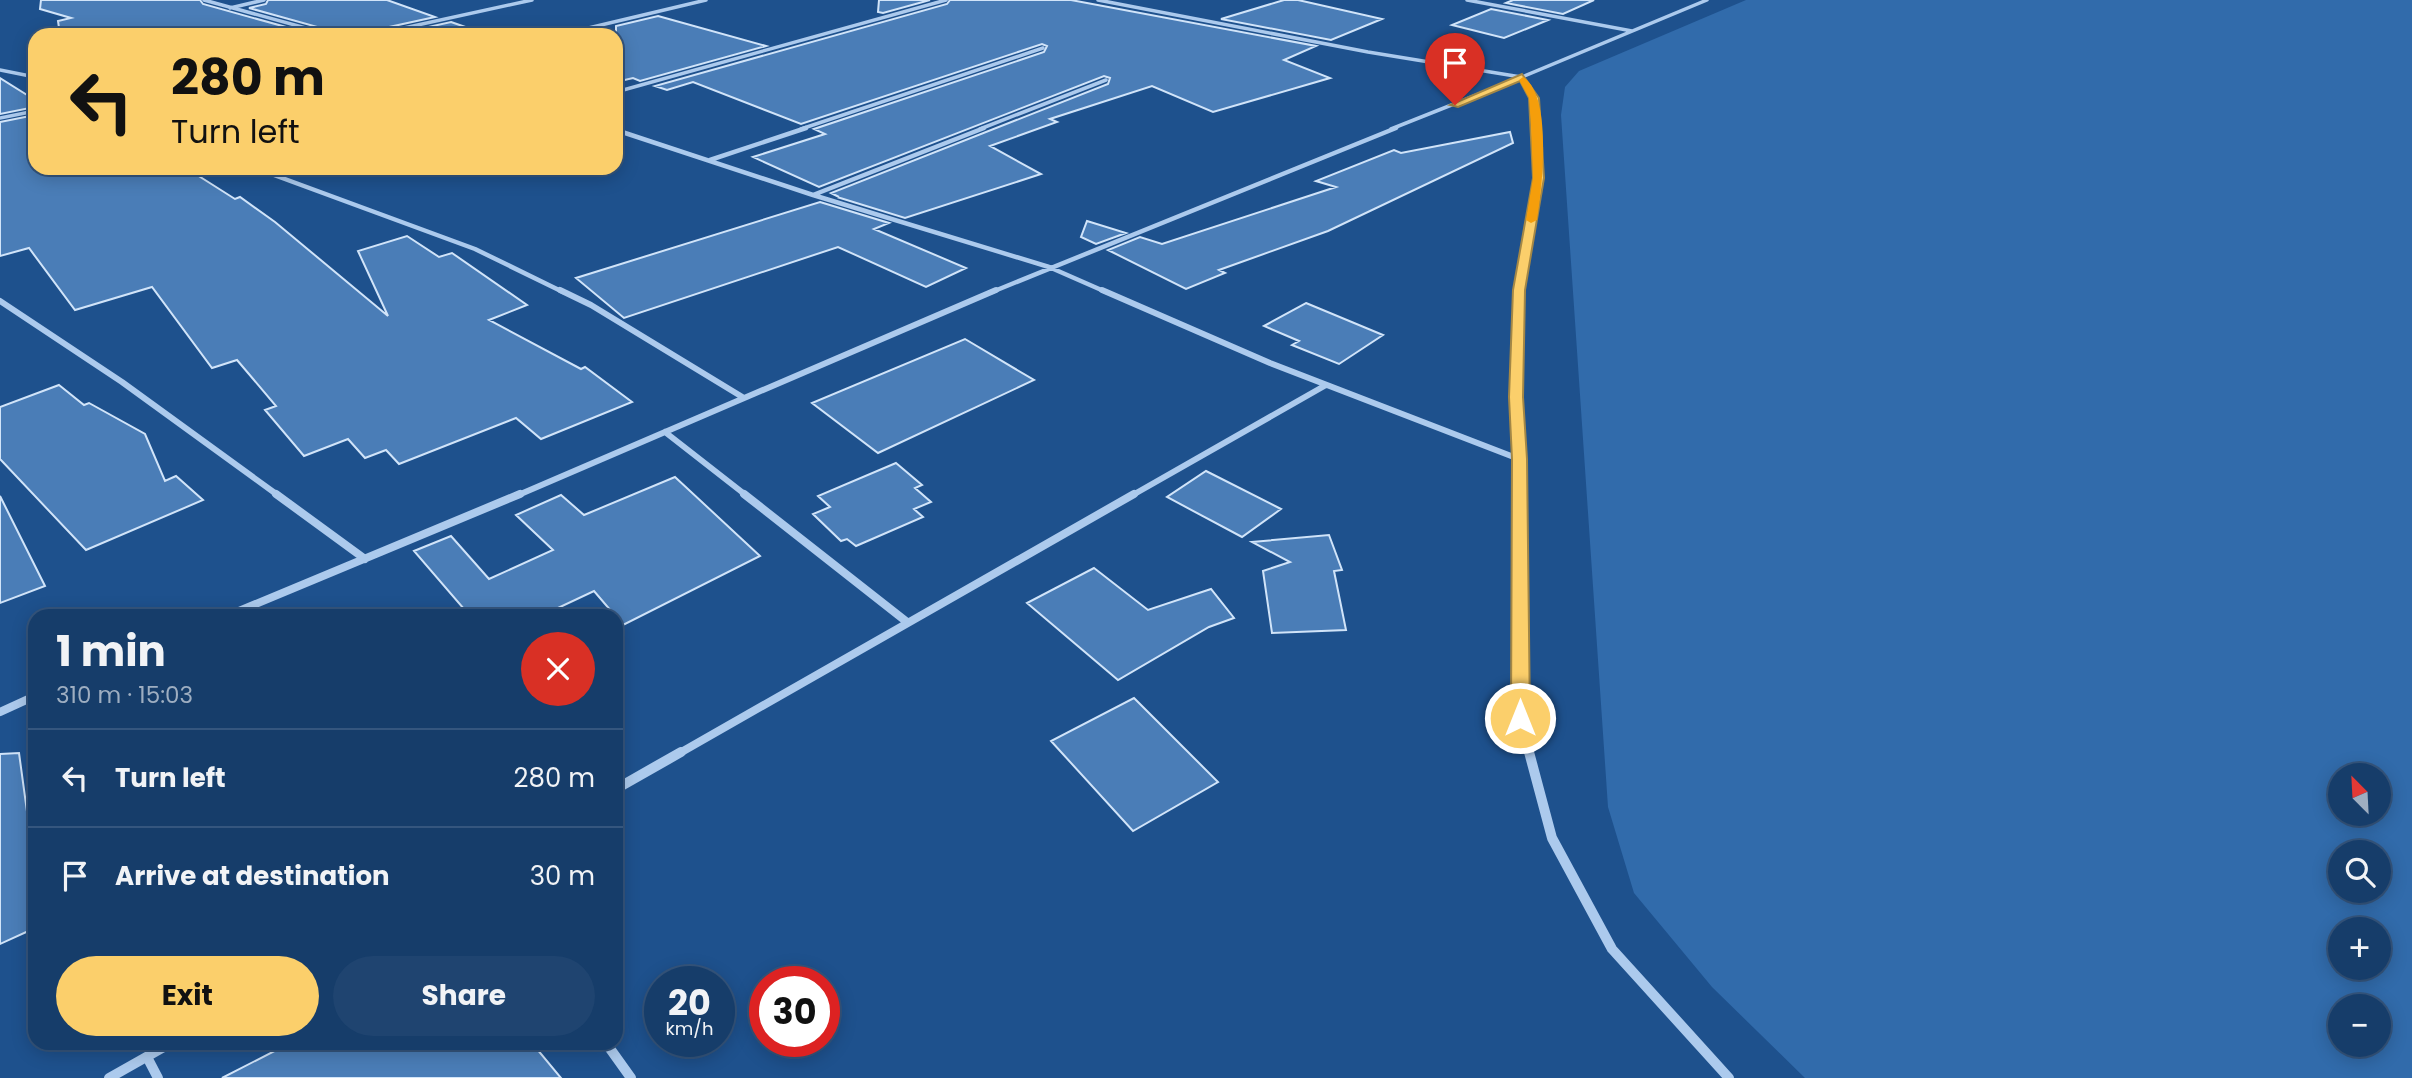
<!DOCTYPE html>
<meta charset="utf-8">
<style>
body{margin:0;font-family:Poppins,sans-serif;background:#1f4470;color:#f1f3f6;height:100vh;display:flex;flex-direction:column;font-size:26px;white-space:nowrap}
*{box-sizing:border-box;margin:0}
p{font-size:23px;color:#9eaec1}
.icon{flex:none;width:38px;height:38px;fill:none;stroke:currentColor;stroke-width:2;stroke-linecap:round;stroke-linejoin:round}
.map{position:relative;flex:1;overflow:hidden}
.details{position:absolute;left:28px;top:609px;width:595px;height:441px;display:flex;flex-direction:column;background:#163d6a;border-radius:21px;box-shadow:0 4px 18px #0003,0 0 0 2px #35567e}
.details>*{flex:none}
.guide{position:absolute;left:28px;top:28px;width:595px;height:147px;border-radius:21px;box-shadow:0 4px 18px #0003,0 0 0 2px #35567e;background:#fbcf6b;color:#111;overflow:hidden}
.needle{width:46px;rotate:336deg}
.tools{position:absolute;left:2328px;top:763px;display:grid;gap:14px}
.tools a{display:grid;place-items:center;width:63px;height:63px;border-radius:50%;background:#163d6a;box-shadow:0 4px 18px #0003,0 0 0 2px #35567e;font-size:35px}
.speed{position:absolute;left:644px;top:966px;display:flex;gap:14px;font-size:35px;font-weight:700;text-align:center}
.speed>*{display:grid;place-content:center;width:91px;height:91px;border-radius:50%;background:#163d6a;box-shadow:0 4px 18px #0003,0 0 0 2px #35567e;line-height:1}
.speed small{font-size:18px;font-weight:400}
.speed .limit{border:10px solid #d22;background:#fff;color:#111}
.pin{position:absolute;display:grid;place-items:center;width:60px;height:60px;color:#fff;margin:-72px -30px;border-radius:50% 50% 50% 0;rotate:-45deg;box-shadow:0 0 7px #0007}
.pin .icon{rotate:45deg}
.me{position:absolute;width:77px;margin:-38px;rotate:0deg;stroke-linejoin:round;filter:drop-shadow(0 0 5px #0008)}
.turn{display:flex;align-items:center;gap:24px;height:147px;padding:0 28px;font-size:32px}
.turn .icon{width:91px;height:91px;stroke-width:2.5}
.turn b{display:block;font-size:49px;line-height:60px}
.round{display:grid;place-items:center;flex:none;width:74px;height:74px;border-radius:37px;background:#1f4470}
.head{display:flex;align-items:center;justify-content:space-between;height:119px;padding:0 28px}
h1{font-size:42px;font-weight:700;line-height:52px}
.cta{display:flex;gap:14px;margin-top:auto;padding:14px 28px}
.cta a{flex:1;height:80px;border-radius:42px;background:#fbcf6b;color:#111;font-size:28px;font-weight:700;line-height:80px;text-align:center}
.cta a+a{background:#1f4470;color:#f1f3f6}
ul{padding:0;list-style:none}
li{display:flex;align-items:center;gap:21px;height:98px;padding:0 28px;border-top:2px solid #35567e}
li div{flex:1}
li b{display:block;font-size:26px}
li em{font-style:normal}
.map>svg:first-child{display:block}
.green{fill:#316bab;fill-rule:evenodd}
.building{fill:#4a7db7;stroke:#d1e4f9;stroke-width:2}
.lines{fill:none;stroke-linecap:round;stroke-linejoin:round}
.minor-far4{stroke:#accaed;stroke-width:3.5}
.minor-far3{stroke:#accaed;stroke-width:4.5}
.minor-far2{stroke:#accaed;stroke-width:6}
.minor-far1{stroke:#accaed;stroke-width:8}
.minor{stroke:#accaed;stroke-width:10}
.route{fill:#fbcf6b;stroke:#a38746;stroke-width:2}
.slow{fill:#f59e0b}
</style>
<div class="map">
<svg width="2412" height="1078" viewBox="0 0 2412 1078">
<rect width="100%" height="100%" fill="#1e518d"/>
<path class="green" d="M1746 0H2412V1078H1805L1712 987 1634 893 1608 807 1561 115 1565 87 1579 71ZM2340 775H2378V814H2340ZM2340 852H2378V891H2340ZM2340 929H2378V968H2340ZM2378 1006V1045H2340V1006Z"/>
<path class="building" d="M41 0H200L203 4 315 35H60L58 21 71 18 40 9Z
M268 0H387L435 17 371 31 368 35H335L332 31 249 8 266 4Z
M879 0H930L883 13 878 12Z
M950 0H1071L1316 46 1284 60 1330 78 1213 112 1152 86 1050 119 1057 122 990 146 1041 174 905 218 837 197H839L831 193 1108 84 1110 78 1104 76 819 187 753 157 825 134 814 129 1044 52 1047 46 1042 44 801 124 693 82 667 90 655 86 947 4Z
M1284 0H1298L1382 19 1331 40 1221 19Z
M1513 0H1594L1563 14 1506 3Z
M1491 9 1548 20 1504 38 1452 25Z
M658 16 766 46 640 81 633 78 616 82V26Z
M451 22 474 30 473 35H392Z
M0 78 35 100V107L0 114Z
M35 115V168H186L235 199 240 197 275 222 388 316 358 251 407 236 439 257 452 253 527 305 489 320 581 369 585 367 632 402 541 439 516 418 399 464 386 450 365 458 348 439 304 456 265 410 276 406 237 360 212 368 152 287 75 310 29 248 0 256V122Z
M1510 132 1513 143 1328 231 1219 270 1225 273 1186 289 1108 250 1140 237 1162 244 1336 187 1316 181 1394 150 1401 153Z
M820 202 889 223 874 229 966 268 926 287 838 247 624 318 576 278Z
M1087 221 1126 233 1096 244 1081 237Z
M1306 303 1383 335 1339 364 1292 345 1299 341 1264 326Z
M965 339 1034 380 878 453 812 403Z
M59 385 84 405 89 403 145 434 165 481 176 476 203 500 86 550 0 459V407Z
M896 463 922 485 915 488 931 502 914 509 923 517 856 546 847 539 841 541 813 514 830 507 818 496Z
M1206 471 1281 509 1242 537 1167 497Z
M675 477 760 556 623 625 594 591 541 616H470L414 551 451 536 489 579 553 550 516 515 561 495 584 515Z
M0 496 45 586 0 603Z
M1329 535 1342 570 1334 571 1346 630 1272 633 1263 571 1290 562 1252 542Z
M1094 568 1148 610 1211 589 1234 618 1209 627 1118 680 1027 603Z
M1134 698 1218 782 1133 831 1051 741Z
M19 753 35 870V928L0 944V754Z
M290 1043H532L561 1078H222Z"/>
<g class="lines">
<path class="minor-far4" d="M204 0 331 35
M1098 0 1368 52 1521 77
M1467 0 1632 31
M230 8 264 0
M372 35 532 0
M559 35 706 0
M0 70 35 77
M616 92 946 0
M0 118 35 111
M801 129 1043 48
M980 129 1106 80
M1391 129 1522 77
M1536 129 1534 98 1522 77 1707 0"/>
<path class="minor-far3" d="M616 130 813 195 1049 267 1106 292
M710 160 806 128
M255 168 475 249 563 292
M813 195 984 128
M992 292 1396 128
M1519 292 1538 178 1535 128"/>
<path class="minor-far2" d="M560 290 591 305 744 398
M1102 290 1270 363 1519 459
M1519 290 1516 397 1519 496
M0 301 122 382 279 496
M665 432 747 496
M516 496 996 290
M1131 496 1326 385"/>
<path class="minor-far1" d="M276 494 365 559
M744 494 907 622
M1519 494 1520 718 1530 754
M227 616 520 494
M0 712 35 696
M678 754 1134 494"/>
<path class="minor" d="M1529 752 1552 838 1612 949 1729 1078
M616 789 681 752
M606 1043 631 1078
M147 1057 158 1078
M109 1078 171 1043"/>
</g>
<path class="route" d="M1522 74 1539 98 1544 178 1525 290 1523 397 1527 459 1530 718 1527 723H1514L1511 718 1512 459 1509 397 1513 290 1533 178 1529 98 1520 81 1458 107 1450 105Z"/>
<path class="slow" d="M1523 77C1553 95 1542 189 1537 220L1531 223 1526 220 1533 178 1531 125 1529 98 1519 80Z"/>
</svg>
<div class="tools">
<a><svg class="needle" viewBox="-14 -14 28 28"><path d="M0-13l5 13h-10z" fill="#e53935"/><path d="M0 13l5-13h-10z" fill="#9eaec1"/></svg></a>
<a><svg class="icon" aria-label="search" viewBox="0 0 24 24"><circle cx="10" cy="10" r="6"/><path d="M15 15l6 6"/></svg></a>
<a>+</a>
<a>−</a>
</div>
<div class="speed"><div>20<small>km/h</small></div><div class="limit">30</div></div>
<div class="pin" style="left:1455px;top:105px;background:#d93025"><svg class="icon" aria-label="arrive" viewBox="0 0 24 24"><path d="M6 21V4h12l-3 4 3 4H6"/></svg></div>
<svg class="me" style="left:1520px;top:718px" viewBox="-20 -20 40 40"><circle r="17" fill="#fbcf6b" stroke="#fff" stroke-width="3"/><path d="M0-11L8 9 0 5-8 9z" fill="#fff"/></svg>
<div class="guide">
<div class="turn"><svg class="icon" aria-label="left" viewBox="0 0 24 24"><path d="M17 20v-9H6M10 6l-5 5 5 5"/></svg><div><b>280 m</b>Turn left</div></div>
</div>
<section class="details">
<div class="head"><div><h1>1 min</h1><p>310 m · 15:03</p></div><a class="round" style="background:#d93025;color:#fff"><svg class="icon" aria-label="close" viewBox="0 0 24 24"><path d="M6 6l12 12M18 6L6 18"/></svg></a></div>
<ul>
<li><svg class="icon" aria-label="left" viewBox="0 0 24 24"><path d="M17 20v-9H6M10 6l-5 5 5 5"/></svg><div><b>Turn left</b></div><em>280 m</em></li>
<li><svg class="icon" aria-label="arrive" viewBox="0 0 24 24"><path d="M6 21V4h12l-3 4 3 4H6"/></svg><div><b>Arrive at destination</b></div><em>30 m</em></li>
</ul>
<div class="cta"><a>Exit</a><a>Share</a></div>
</section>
</div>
